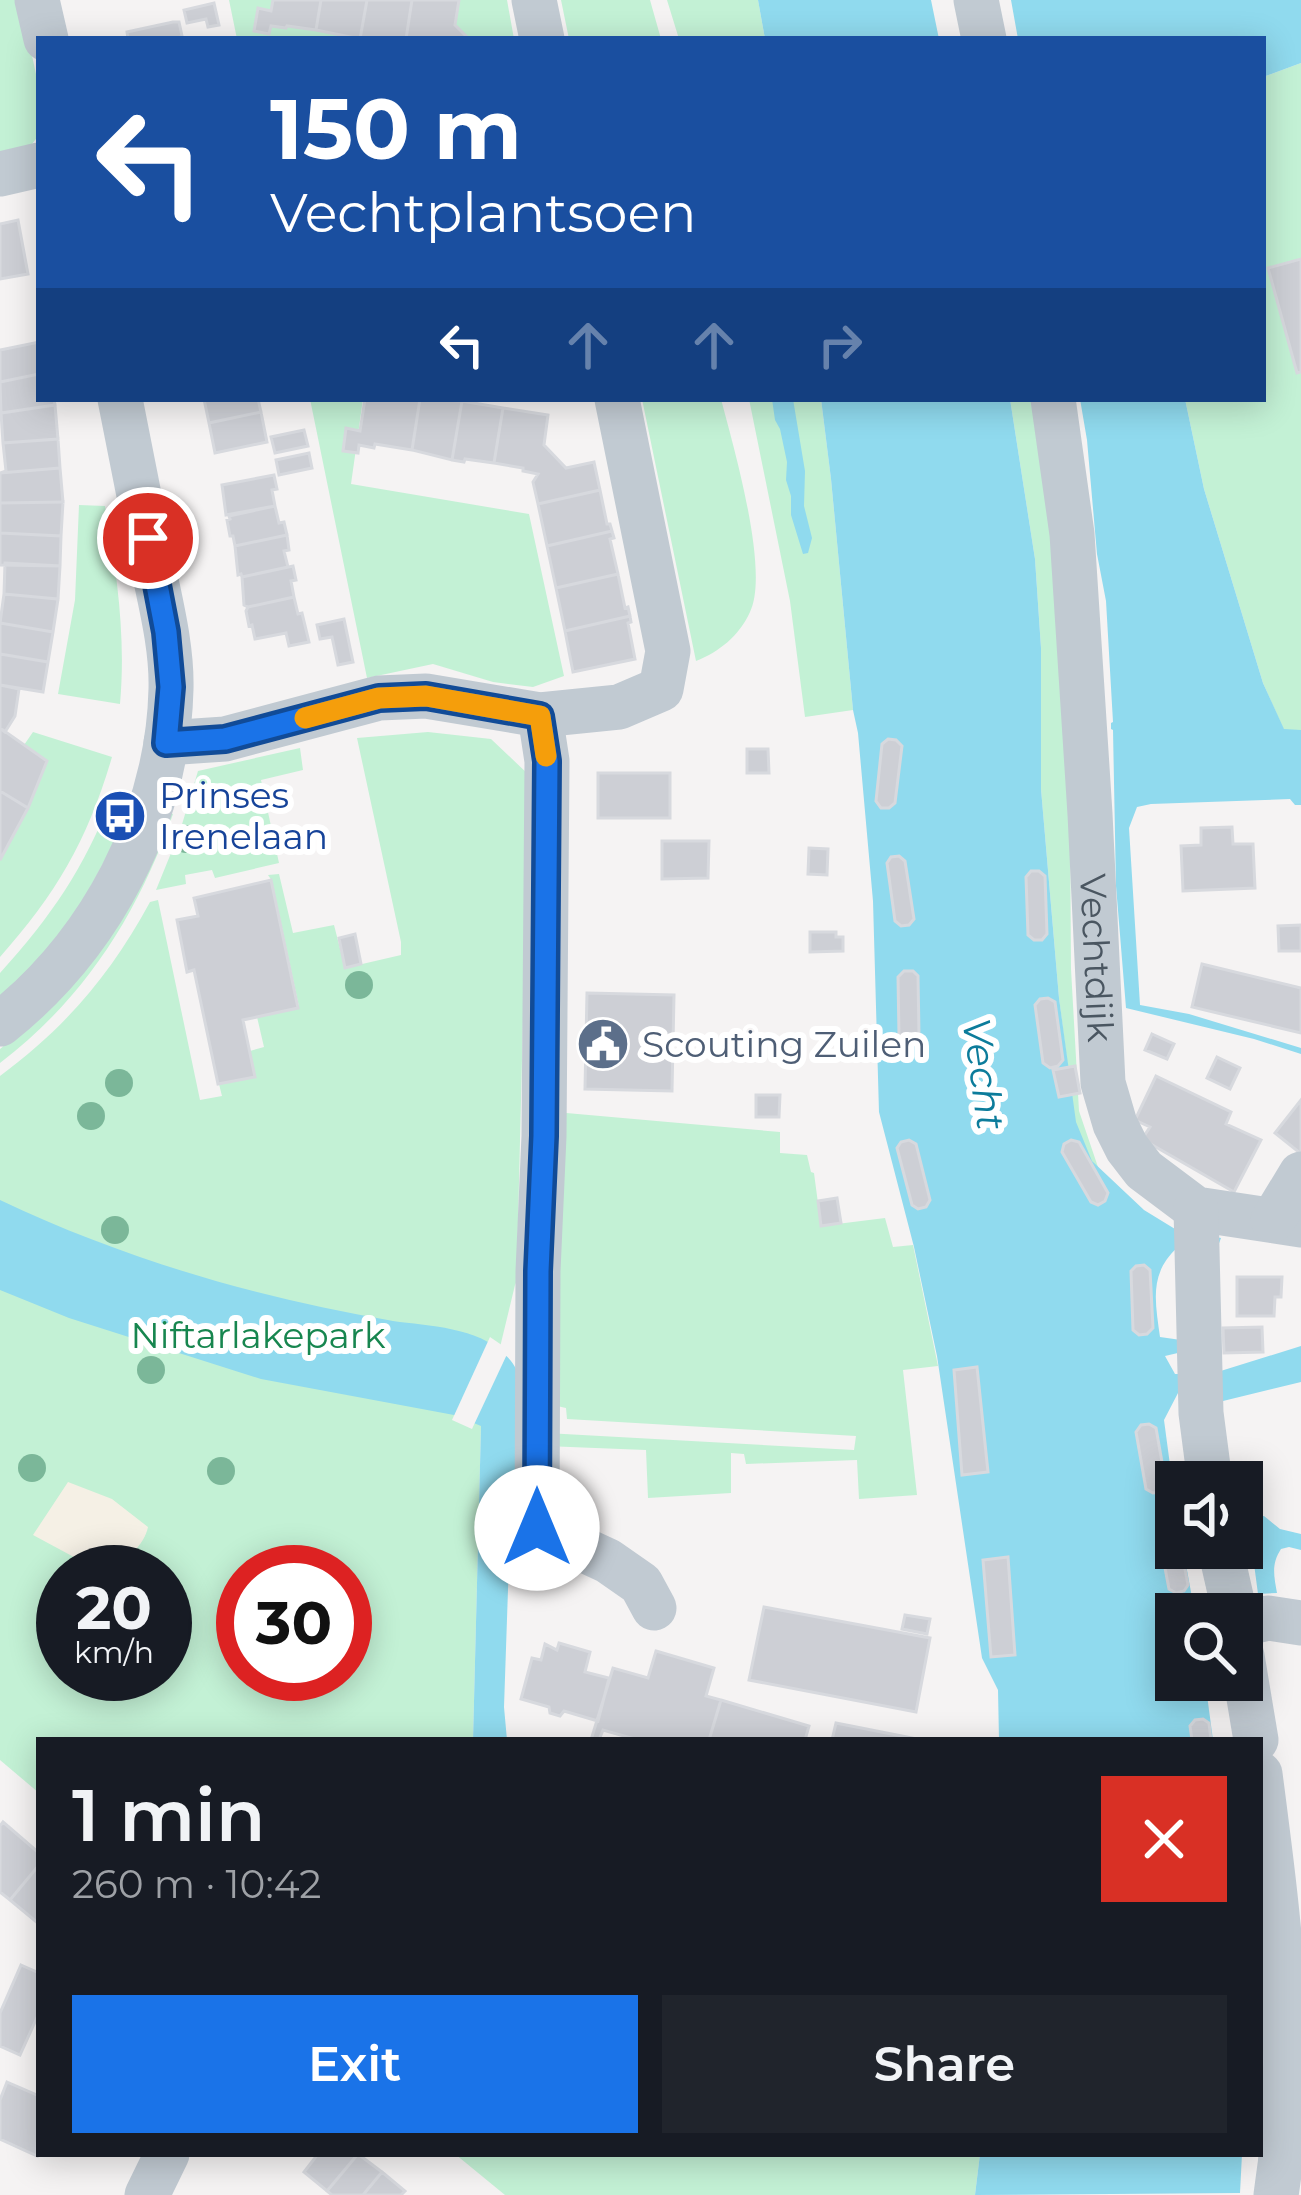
<!DOCTYPE html>
<meta charset="utf-8">
<style>
body{margin:0;font-family:Montserrat,sans-serif;background:#20242c;color:#f1f3f6;height:100vh;display:flex;flex-direction:column;font-size:45px;white-space:nowrap}
*{box-sizing:border-box;margin:0}
p{font-size:39px;color:#9ea1a6}
.icon{flex:none;width:66px;height:66px;fill:none;stroke:currentColor;stroke-width:2;stroke-linecap:round;stroke-linejoin:round}
.map{position:relative;flex:1;overflow:hidden}
.drawer{position:absolute;left:36px;top:1737px;width:1227px;height:420px;display:flex;flex-direction:column;background:#171b24;border-radius:0px;box-shadow:0 6px 30px #0003}
.drawer>*{flex:none}
.guide{position:absolute;left:36px;top:36px;width:1230px;height:366px;border-radius:0px;box-shadow:0 6px 30px #0003;background:#1a4fa0;color:#fff;overflow:hidden}
.fabs{position:absolute;left:1155px;top:1461px;display:grid;gap:24px}
.fabs a{display:grid;place-items:center;width:108px;height:108px;border-radius:0px;background:#171b24;box-shadow:0 6px 30px #0003;font-size:60px}
.speed{position:absolute;left:36px;top:1545px;display:flex;gap:24px;font-size:60px;font-weight:700;text-align:center}
.speed>*{display:grid;place-content:center;width:156px;height:156px;border-radius:50%;background:#171b24;box-shadow:0 6px 30px #0003;line-height:1}
.speed small{font-size:30px;font-weight:400}
.speed .limit{border:18px solid #d22;background:#fff;color:#111}
.pin{position:absolute;display:grid;place-items:center;width:102px;height:102px;color:#fff;margin:-51px;border:6px solid #fff;border-radius:50%;box-shadow:0 3px 12px #0007}
.me{position:absolute;width:132px;margin:-66px;rotate:0deg;stroke-linejoin:round;filter:drop-shadow(0 0 9px #0008)}
.turn{display:flex;align-items:center;gap:42px;height:252px;padding:0 36px;font-size:54px}
.turn .icon{width:156px;height:156px;stroke-width:2.5}
.turn b{display:block;font-size:84px;line-height:102px}
.lanes{display:flex;align-items:center;height:114px;padding:0 36px;background:#0003;justify-content:center;gap:60px;direction:ltr}
.lanes .off{opacity:.35}
.round{display:grid;place-items:center;flex:none;width:126px;height:126px;border-radius:0px;background:#20242c}
.overview{display:flex;align-items:center;justify-content:space-between;height:204px;padding:0 36px}
h1{font-size:72px;font-weight:600;line-height:90px}
.action{display:flex;gap:24px;margin-top:auto;padding:24px 36px}
.action a{flex:1;height:138px;border-radius:0px;background:#1a73e8;color:#fff;font-size:48px;font-weight:600;line-height:138px;text-align:center}
.action a+a{background:#20242c;color:#f1f3f6}
.map>svg:first-child{display:block}
.green{fill:#c3f1d5;fill-rule:evenodd}
.sand{fill:#f5f0e5}
.water{fill:#90daee}
.pier{fill:#f5f3f3}
.building{fill:#cdcfd5;stroke:#d7d9de;stroke-width:3}
.lines{fill:none;stroke-linecap:round;stroke-linejoin:round}
.minor{stroke:#c1cad2;stroke-width:45}
.tree{fill:#7bb799}
.route-casing{stroke:#114b97;stroke-width:30}
.route{stroke:#1a73e8;stroke-width:21}
.slow{stroke:#f59e0b;stroke-width:21}
.labels{text-anchor:middle;dominant-baseline:central;stroke-width:12;stroke-linejoin:round;paint-order:stroke}
.transit-label{font-size:36px;fill:#164399;stroke:#fff;text-anchor:start}
.street-label{font-size:36px;fill:#4a5661;stroke:#fff}
.service-label{font-size:36px;fill:#4e5e75;stroke:#fff;text-anchor:start}
.park-label{font-size:36px;fill:#17864f;stroke:#fff}
.water-label{font-size:39px;font-style:italic;fill:#0c7c9b;stroke:#fff}
</style>
<div class="map">
<svg width="1301" height="2195" viewBox="0 0 1301 2195">
<rect width="100%" height="100%" fill="#f5f3f3"/>
<path class="green" d="M0 0H20L39 88V135L25 153 0 159Z
M229 0H507L514 39H237Z
M561 0H650L661 39H569Z
M667 0H758L765 39H679Z
M1301 63V730H1284L1263 683 1204 489 1185 399H1263V77Z
M310 399H363L351 484 529 514 564 676 533 687 493 682 433 664 367 678Z
M642 399H721C733 445 770 571 750 612 739 636 719 652 696 661Z
M749 399H821L831 479 853 710 805 717 790 601Z
M1010 399H1035L1069 652 1071 969 1079 1111 1099 1170 1091 1160 1075 1122 1059 998 1041 789V648L1035 559Z
M79 505 105 506C117 573 126 637 120 704L58 694 75 600Z
M33 732 112 757C88 839 57 893 0 957V860L26 812 48 761 24 745Z
M428 732 491 739 529 775 517 1263 525 1264 515 1285 481 1426 473 1740H39V1793L0 1760V1076C66 1027 111 974 150 902L158 900 200 1100 222 1096 219 1084 254 1077 250 1051 264 1047 257 1017 299 1007 272 881 268 875 279 874 293 933 334 925 345 968 401 955V942L357 738ZM63 1572H165V1674H63ZM243 1572H345V1674H243Z
M300 748 303 770 261 780 279 863 215 878 212 870 185 875 186 884 156 890 180 831 198 771Z
M116 794 121 797 114 818 124 824 73 920 0 1002V973C51 917 85 867 112 796Z
M167 812 173 814C138 914 85 998 0 1063V1049L31 1024Z
M555 1112 780 1132V1153L807 1155 811 1172 814 1173 821 1226 885 1218 893 1247 913 1245 938 1366 903 1370 917 1495 859 1499 857 1460 746 1464 744 1454 731 1453V1493L648 1498 646 1450 545 1446 546 1433 854 1450 856 1436 567 1419 566 1408 557 1406Z
M455 2154H980L975 2195H505Z"/>
<path class="sand" d="M68 1482 112 1499 148 1527C144 1546 127 1558 112 1570H98L33 1535Z"/>
<path class="water" d="M758 0H931L939 39H765Z
M1011 0H1301V63L1263 77V39H1018Z
M772 399H793L805 471 804 506 812 538 808 553 803 554 791 515V496L786 480 787 462 780 429 775 420Z
M821 399H1010L1035 559 1041 648V789L1059 998 1076 1122 1092 1161 1144 1210 1175 1229 1221 1238 1215 1254 1178 1247C1149 1273 1155 1301 1160 1337L1181 1340 1182 1352 1165 1356 1175 1374H1211L1301 1346V1382L1223 1401 1178 1393 1164 1420 1176 1510V1548H1183L1195 1614H1176V1680H1205L1213 1740H999L998 1690 982 1658 937 1356 914 1247 879 1112 873 901 858 733 853 710 831 479Z
M1080 399H1185L1204 489 1263 683 1284 729 1301 730V805H1295L1290 799 1151 804 1137 807 1129 828 1140 1005 1189 1014 1301 1048V1054L1254 1039 1126 1008 1116 886 1113 730 1111 729V723L1113 722 1106 601 1097 554 1087 440Z
M0 1200C124 1259 258 1298 393 1321 428 1326 479 1327 505 1355 509 1358 514 1364 516 1369 520 1382 517 1401 518 1415 519 1456 524 1522 509 1560L504 1707 507 1740H473L481 1426 454 1415 261 1379 69 1318 0 1290Z
M1264 1516 1280 1529 1301 1534V1550L1289 1547 1281 1549C1271 1564 1274 1576 1277 1593L1258 1594 1249 1526 1255 1517Z
M980 2154H1242L1240 2193 975 2195Z"/>
<path class="pier" d="M490 1337 509 1350 472 1429 452 1420Z"/>
<path class="building" d="M273 0H321L316 30 287 26 286 28 271 26 269 34 254 31 258 8 271 11Z
M321 0H367L360 39 316 30Z
M367 0H412L406 39H360Z
M412 0H459L455 25 469 39H406Z
M214 3 219 25 208 27 206 19 187 23 184 10Z
M173 22H179L182 36 176 39H128L127 32Z
M18 220 28 274 0 279V224Z
M1301 259V372L1297 373 1268 268Z
M39 342V374L0 382V350Z
M39 374V399H54L55 405 1 413 0 382Z
M204 399H258L261 412 209 423Z
M365 399H420L412 450 375 444 374 448 359 445 358 453 343 451 346 428 360 431Z
M420 399 462 401 452 460 412 450Z
M462 401 503 408 494 463 465 459 464 462 452 460Z
M55 405 58 439 3 443 1 413Z
M503 408 548 415 544 445 566 468 594 462 600 490 538 504 533 482 538 474 523 471V468L494 463Z
M261 412 267 442 215 453 209 423Z
M304 430 308 446 275 453 271 437Z
M58 439 60 468 0 473 6 471 3 443Z
M309 453 312 468 279 475 276 460Z
M60 468 63 502 0 503V473Z
M274 475 277 489 272 490 275 506 226 515 222 485Z
M600 490 607 524H610L612 531 547 546 538 504Z
M63 502 61 536 0 533V503Z
M275 506 279 523 284 522 287 535 235 546 233 536H230L227 520 230 519 229 516Z
M612 531 614 538 610 539 618 574 556 588 547 546Z
M0 533 61 536 60 566 0 565Z
M287 535 289 550 284 551 288 567 242 577 241 574 238 575 235 546Z
M5 563 60 566 58 599 4 594Z
M293 566 296 580 291 581 294 597 248 607 244 605 242 577Z
M618 574 625 608 628 607 630 616 565 631 556 588Z
M4 594 58 599 53 632 0 623Z
M294 597 298 614 302 613 309 642 289 646 286 633 255 639 252 625 249 626 246 611 248 607Z
M630 616 631 622 628 623 635 659 573 672 565 631Z
M344 619 353 662 338 665 332 637 320 639 317 625Z
M0 623 53 632 48 662 0 654Z
M0 654 48 662 43 692 0 685Z
M0 685 19 689 15 716 5 732 0 728Z
M0 728 47 761 28 808 0 791Z
M888 739 896 740 902 746 895 803 889 808H881L876 801 882 744Z
M747 749H768L769 773H747Z
M598 773H670V818H598Z
M0 791 28 808 0 860Z
M1232 827 1233 844H1253L1255 888 1183 891 1181 846 1201 845V828Z
M662 841H709L708 878 662 879Z
M809 848 828 849 827 875 808 874Z
M899 856 905 861 914 919 909 925 901 926 895 921 887 863 891 857Z
M1031 871H1039L1045 876 1047 934 1042 940H1034L1028 935 1026 877Z
M271 880 298 1008 243 1020 255 1077 218 1084 194 970 187 972 177 920 198 916 194 898Z
M1301 925V951H1279L1278 926Z
M810 932H836V937H843V951L810 952Z
M355 934 361 964 345 968 339 938Z
M1202 964 1301 988V1033L1192 1007Z
M904 971H913L918 976 919 1035 914 1040H905L899 1035 898 977Z
M587 993 674 995 672 1091 585 1089Z
M1048 998 1055 1002 1063 1060 1058 1066 1050 1068 1043 1063 1035 1005 1040 999Z
M1152 1034 1174 1044 1167 1059 1145 1050Z
M1217 1057 1240 1068 1230 1089 1207 1078Z
M1075 1066 1080 1093 1059 1097 1053 1070Z
M1156 1076 1231 1112 1226 1124 1261 1140 1234 1192 1142 1139 1150 1127 1135 1120Z
M756 1095H780L779 1117H756Z
M1301 1100V1152L1300 1153 1275 1133Z
M909 1140 916 1144 930 1200 926 1207 918 1209 912 1205 897 1148 901 1142Z
M1071 1140 1079 1142 1108 1193 1105 1201 1098 1205 1091 1202 1062 1152 1064 1144Z
M837 1198 841 1223 821 1226 818 1201Z
M1144 1265 1150 1270 1153 1328 1147 1334 1139 1335 1133 1330 1131 1271 1136 1266Z
M1237 1277H1282L1281 1297H1275L1274 1316H1237Z
M1262 1327 1263 1352 1224 1353 1223 1328Z
M977 1367 988 1472 962 1475 954 1370Z
M1149 1424 1156 1428 1166 1485 1161 1492 1153 1493 1146 1489 1136 1432 1141 1425Z
M1171 1523 1176 1527V1548H1181L1188 1585 1184 1591 1176 1593 1169 1589 1158 1531 1162 1525Z
M1008 1557 1015 1655 991 1657 983 1560Z
M764 1607 930 1638 916 1712 749 1680Z
M905 1615 930 1619 927 1634 902 1629Z
M559 1643 590 1652 585 1672 609 1678 598 1721 564 1711 560 1716 550 1713 549 1707 521 1699 532 1658 541 1660 545 1644 557 1650Z
M656 1651 714 1668 706 1696 721 1700 709 1740H638L603 1730 599 1740H591L613 1668 648 1678Z
M721 1700 809 1726 805 1740H709Z
M1203 1719 1209 1723 1211 1740H1192L1190 1726 1195 1720Z
M836 1723 922 1740H832Z
M3 1822 39 1853V1865L10 1900 0 1892V1826Z
M39 1865V1924L10 1900Z
M21 1965 39 1973V2013L20 2055 0 2046V2013Z
M7 2082 39 2096 37 2156 0 2139V2100Z
M318 2154H358L327 2191 304 2172Z
M358 2154 382 2172 363 2195H332L327 2191Z
M382 2172 405 2191 401 2195H363Z"/>
<g class="lines">
<g class="minor">
<path d="M37 0 46 39"/>
<path d="M534 0 542 39"/>
<path d="M976 0 984 39"/>
<path d="M0 174 39 165"/>
<path id="s1" d="M1053 399 1072 534 1090 814 1103 1083 1115 1124 1127 1148 1144 1170 1196 1209 1301 1225"/>
<path d="M540 715 547 761 544 1136 538 1271 537 1528 608 1561 641 1584 654 1608"/>
<path d="M166 743 225 739 379 698 426 696 540 715 619 707 661 689 668 651 617 399"/>
<path d="M0 1024C100 945 168 818 171 689 172 650 162 609 154 571 143 514 131 456 120 399"/>
<path d="M1196 1209 1201 1413 1210 1482"/>
<path d="M1273 1220 1301 1174"/>
<path d="M1220 1548 1235 1614"/>
<path d="M1242 1624 1268 1618 1301 1623"/>
<path d="M1242 1656 1256 1740"/>
<path d="M1260 1774C1278 1914 1298 2055 1276 2195"/>
<path d="M147 2195 167 2154"/>
</g>
</g>
<g class="tree">
<circle cx="186" cy="839" r="14"/>
<circle cx="359" cy="985" r="14"/>
<circle cx="119" cy="1083" r="14"/>
<circle cx="91" cy="1116" r="14"/>
<circle cx="115" cy="1230" r="14"/>
<circle cx="151" cy="1370" r="14"/>
<circle cx="32" cy="1468" r="14"/>
<circle cx="221" cy="1471" r="14"/>
</g>
<g class="lines">
<g class="route-casing">
<path id="route" d="M148 538 166 632 171 687 166 743 225 739 379 698 426 696 540 716 547 761 544 1136 538 1271 537 1528"/>
</g>
<use href="#route" class="route"/>
<path class="slow" d="M305 718 379 698 426 696 540 716 546 756"/>
</g>
<defs>
<g id="bus-disc" transform="scale(2.7)"><circle r="9.5" fill="#1a4fb4" stroke="#fff"/><path d="M-5-6H5V4H4V6H2V4H-2V6H-4V4H-5ZM-3.5-4V0h7V-4ZM-3.5 1.2v1.5H-2V1.2ZM2 1.2v1.5H3.5V1.2Z" fill="#fff"/></g>
<g id="civic-disc" transform="scale(2.7)"><circle r="9.5" fill="#5c6f8a" stroke="#fff"/><path d="M-.6-6.5H3V-4.5H.6V-3L4-1V1h2V6H-6V1h2V-1L-.6-3ZM-1.2 2.5V6h2.4V2.5Z" fill="#fff"/></g>
</defs>
<g fill-rule="evenodd">
<use href="#bus-disc" x="120" y="816"/>
<use href="#civic-disc" x="603" y="1044"/>
</g>
<g class="labels">
<g class="transit-label">
<text x="159" y="795">Prinses<tspan x="159" dy="41">Irenelaan</tspan></text>
</g>
<g class="street-label">
<text stroke="none"><textPath href="#s1" startOffset="561">Vechtdijk</textPath></text>
</g>
<g class="service-label">
<text x="642" y="1044">Scouting Zuilen</text>
</g>
<g class="park-label">
<text x="258" y="1335">Niftarlakepark</text>
</g>
<g class="water-label">
<text transform="translate(984 1074) rotate(82)">Vecht</text>
</g>
</g>
</svg>
<div class="fabs">
<a><svg class="icon" aria-label="sound" viewBox="0 0 24 24"><path d="M4 9h4l5-4v14l-5-4H4zM17 9q2 3 0 6"/></svg></a>
<a><svg class="icon" aria-label="search" viewBox="0 0 24 24"><circle cx="10" cy="10" r="6"/><path d="M15 15l6 6"/></svg></a>
</div>
<div class="speed"><div>20<small>km/h</small></div><div class="limit">30</div></div>
<div class="pin" style="left:148px;top:538px;background:#d93025"><svg class="icon" aria-label="arrive" viewBox="0 0 24 24"><path d="M6 21V4h12l-3 4 3 4H6"/></svg></div>
<svg class="me" style="left:537px;top:1528px" viewBox="-20 -20 40 40"><circle r="19" fill="#fff"/><path d="M0-13L10 11 0 6-10 11z" fill="#1a73e8"/></svg>
<div class="guide">
<div class="turn"><svg class="icon" aria-label="left" viewBox="0 0 24 24"><path d="M17 20v-9H6M10 6l-5 5 5 5"/></svg><div><b>150 m</b>Vechtplantsoen</div></div>
<div class="lanes"><svg class="icon" aria-label="left" viewBox="0 0 24 24"><path d="M17 20v-9H6M10 6l-5 5 5 5"/></svg><svg class="icon off" aria-label="ahead" viewBox="0 0 24 24"><path d="M12 20V5M6 11l6-6 6 6"/></svg><svg class="icon off" aria-label="ahead" viewBox="0 0 24 24"><path d="M12 20V5M6 11l6-6 6 6"/></svg><svg class="icon off" aria-label="right" viewBox="0 0 24 24"><path d="M7 20v-9h11M14 6l5 5-5 5"/></svg></div>
</div>
<section class="drawer">
<div class="overview"><div><h1>1 min</h1><p>260 m · 10:42</p></div><a class="round" style="background:#d93025;color:#fff"><svg class="icon" aria-label="close" viewBox="0 0 24 24"><path d="M6 6l12 12M18 6L6 18"/></svg></a></div>
<div class="action"><a>Exit</a><a>Share</a></div>
</section>
</div>
